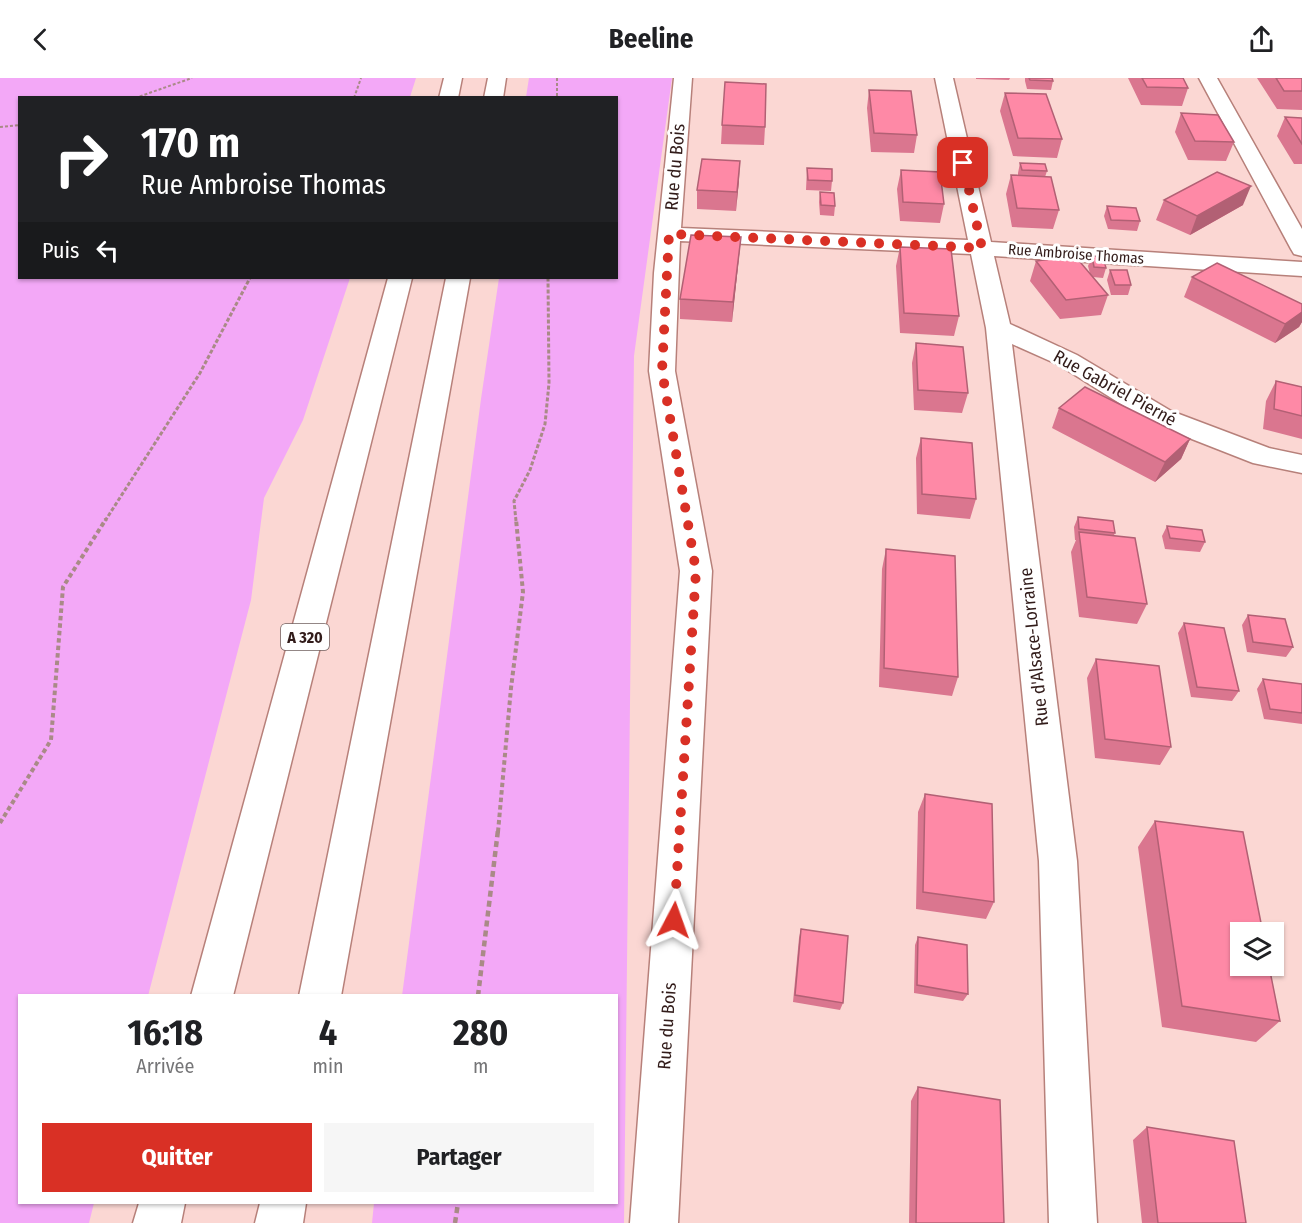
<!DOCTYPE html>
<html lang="fr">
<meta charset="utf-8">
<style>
body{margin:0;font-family:"Fira Sans Condensed",sans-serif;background:#f6f6f6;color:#202124;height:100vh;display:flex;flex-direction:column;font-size:22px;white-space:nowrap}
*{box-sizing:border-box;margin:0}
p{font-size:20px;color:#757577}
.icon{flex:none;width:33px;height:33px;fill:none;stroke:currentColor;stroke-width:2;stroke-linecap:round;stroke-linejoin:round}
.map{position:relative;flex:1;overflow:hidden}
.sheet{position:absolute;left:18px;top:916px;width:600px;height:210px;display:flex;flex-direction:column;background:#fff;border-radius:0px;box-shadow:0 2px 4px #0004}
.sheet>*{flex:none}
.hud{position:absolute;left:18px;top:18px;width:600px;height:183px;border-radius:0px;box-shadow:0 2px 4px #0004;background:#202124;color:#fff;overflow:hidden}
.tools{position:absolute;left:1230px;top:844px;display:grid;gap:12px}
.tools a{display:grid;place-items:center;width:54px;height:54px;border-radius:0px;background:#fff;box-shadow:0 2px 4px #0004;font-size:30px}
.pin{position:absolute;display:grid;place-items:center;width:51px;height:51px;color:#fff;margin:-26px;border-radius:12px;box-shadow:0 3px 9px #0006}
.me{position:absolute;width:66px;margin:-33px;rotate:4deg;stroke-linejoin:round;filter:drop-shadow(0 0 4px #0008)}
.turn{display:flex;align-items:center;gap:21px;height:126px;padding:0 24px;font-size:27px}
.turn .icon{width:78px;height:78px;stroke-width:2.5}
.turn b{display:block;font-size:42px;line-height:51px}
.then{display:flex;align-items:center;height:57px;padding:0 24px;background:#0003;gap:12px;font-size:22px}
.eta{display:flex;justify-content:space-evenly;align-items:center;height:102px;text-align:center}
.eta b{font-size:36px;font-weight:700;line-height:42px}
.button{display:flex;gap:12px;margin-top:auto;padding:12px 24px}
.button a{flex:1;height:69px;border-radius:0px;background:#d93025;color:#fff;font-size:24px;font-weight:700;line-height:69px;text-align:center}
.button a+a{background:#f6f6f6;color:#202124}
header{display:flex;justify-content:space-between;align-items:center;height:78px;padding:0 24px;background:#fff;font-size:27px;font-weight:700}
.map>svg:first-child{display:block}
.green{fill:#f3a8f7}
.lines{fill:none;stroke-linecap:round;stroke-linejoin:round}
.street-casing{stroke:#b7807a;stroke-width:3}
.highway-casing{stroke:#b7807a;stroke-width:3}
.path-far3{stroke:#a98a87;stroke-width:2;stroke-dasharray:3 2;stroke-linecap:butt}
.path-far2{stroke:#a98a87;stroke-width:3;stroke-dasharray:4 2;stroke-linecap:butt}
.path-far1{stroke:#a98a87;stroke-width:4;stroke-dasharray:4.5 3;stroke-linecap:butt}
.path{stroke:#a98a87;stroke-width:4.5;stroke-dasharray:6 4;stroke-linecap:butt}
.street{fill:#fff;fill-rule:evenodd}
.highway{fill:#fff;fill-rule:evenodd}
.wall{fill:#da768f}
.shaded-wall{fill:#b26074}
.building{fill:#fe89a6;stroke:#b26074;stroke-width:1.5}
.route{stroke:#d93025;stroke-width:10;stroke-dasharray:0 18}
.labels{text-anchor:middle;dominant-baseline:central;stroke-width:6;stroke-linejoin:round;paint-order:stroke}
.far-street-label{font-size:15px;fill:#321c1a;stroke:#fff}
.shield{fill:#fff;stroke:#70605f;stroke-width:1.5}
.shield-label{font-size:16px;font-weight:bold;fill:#321c1a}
.street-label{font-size:18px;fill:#321c1a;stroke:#fff}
</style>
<header><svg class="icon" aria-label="back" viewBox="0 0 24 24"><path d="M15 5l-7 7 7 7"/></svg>Beeline<svg class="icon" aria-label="share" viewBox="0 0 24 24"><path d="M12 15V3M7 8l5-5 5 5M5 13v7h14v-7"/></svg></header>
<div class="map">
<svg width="1302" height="1145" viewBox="0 0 1302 1145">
<rect width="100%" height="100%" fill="#fbd7d3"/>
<path class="green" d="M0 0H416L410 19 20 20V200H350L303 342 264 420 251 522 148 918H20V1125H94L89 1145H0Z
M529 0H672L634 278 624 1145H372L374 1125H616V918H402L481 321 499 200H616V20L526 19Z"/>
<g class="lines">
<g class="street-casing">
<path id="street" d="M674 0H692L681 150 968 162 935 0H953L991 164 1302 184V198L994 178 1010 246 1077 277 1171 333 1269 370 1302 377V395L1253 385 1151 345 1059 287 1012 266 1077 783 1097 1145H1049L1039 783 986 250 971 176 680 163 675 293 712 493 678 1145H630L680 493 649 293 654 195Z
M1199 0H1217L1302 151V178L1294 176 1291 171Z"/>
</g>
<g class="highway-casing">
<path id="highway" d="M444 0H462L458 20H439Z
M488 0H506L503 20H484Z
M388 200H412L233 918H191Z
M446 200H470L341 918H299Z
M139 1125H185L181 1145H133Z
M260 1125H306L303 1145H255Z"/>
</g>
<path class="path-far3" d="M557 0V20
M135 20 192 0
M354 20 361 0
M0 49 20 47"/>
<path class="path-far2" d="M105 443 200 295 250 200
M516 443 514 423 530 392 545 346 549 305 548 200"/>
<path class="path-far1" d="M0 745 51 662 63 509 106 441
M498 754 511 610 523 514 516 441"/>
<path class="path" d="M478 918 498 752
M455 1145 458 1125"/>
<use href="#street" class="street"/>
<use href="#highway" class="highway"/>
</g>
<path class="wall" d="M976 0H1010L1009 2 976 1Z
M1025 0H1052L1053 3 1051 12 1027 11 1025 3Z
M1128 0H1183L1188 10 1182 28 1141 27Z
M1257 0H1302V32L1277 31Z
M869 12 917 57 914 75 871 74 867 30Z
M1005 15 1062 61 1057 80 1013 78 1000 33Z
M1181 35 1234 64 1226 83 1188 82 1175 54Z
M1285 39 1302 40V86H1294L1277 58Z
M722 47 765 49 764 67 721 66Z
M1020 85 1047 93 1045 99 1059 132 1053 151 1012 149 1006 116 1011 97 1018 98V95Z
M807 90 832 103 831 113 806 112Z
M901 92 944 126 940 145 900 143 897 111Z
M739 102 736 133 697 131V112Z
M820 114 835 128 834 138 820 137 819 124Z
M1164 122 1243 127 1190 157 1156 142Z
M1107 128 1140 143 1137 153 1108 151 1104 138Z
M741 159 732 244 680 241V221Z
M900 169 959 238 954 258 900 255 896 188Z
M1092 178 1106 190 1103 200 1093 199 1108 217 1101 237 1060 241 1030 203 1036 183 1090 196 1088 188Z
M1110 192 1131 207 1128 217H1111L1107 202Z
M1192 199 1302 226V244L1299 249 1275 265 1184 219Z
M916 265 968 315 962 335 914 332 912 285Z
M1276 303 1302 309V361L1263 351 1266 323Z
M1059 330 1190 361 1181 381 1155 404 1052 350Z
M921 360 976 421 970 441 917 436 916 380Z
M1078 439 1115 455 1114 457 1147 526 1137 546 1079 539 1071 474 1076 462H1075L1074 449Z
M1167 448 1205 464 1200 474 1165 471 1162 458Z
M886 471 958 599 952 618 879 609 882 491Z
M1248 537 1293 569 1286 579 1247 574 1242 547Z
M1184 545 1239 613 1232 623 1191 619 1178 555Z
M1096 581 1171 669 1160 687 1095 680 1087 600Z
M1263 601 1302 606V646L1264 641 1257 611Z
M925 716 994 824 986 841 916 831 918 734Z
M1155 743 1280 943 1256 964 1162 949 1138 769Z
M801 851 843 925 840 932 793 924 799 860Z
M918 859 968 916 963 923 914 915 915 867Z
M918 1009 1004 1145H909L911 1023Z
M1147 1049 1246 1145H1142L1133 1062Z"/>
<path class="shaded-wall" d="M740 83 739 102 736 133 737 114Z
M1251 108 1243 127 1190 157 1197 138Z
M741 159 739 179 732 244 733 224Z
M1302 234V244L1299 249 1275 265 1285 246Z
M1190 361 1181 381 1155 404 1165 384Z"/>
<path class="building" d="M1029 0H1052L1053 3 1030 2Z
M1142 0H1183L1188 10 1147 9Z
M1276 0H1302V13H1284Z
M725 4 766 6 765 49 722 47Z
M869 12 911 13 917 57 874 55Z
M1005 15 1046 16 1062 61 1018 60Z
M1181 35 1218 37 1234 64 1195 63Z
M1285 39 1302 40V66Z
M702 81 740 83 737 114 697 112Z
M1020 85 1045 86 1047 93 1022 92Z
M807 90 832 91V103L808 102Z
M901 92 940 94 944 126 903 124Z
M1217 94 1251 108 1197 138 1164 122Z
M1011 97 1051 99 1059 132 1017 130Z
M820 114 834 115 835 128 821 127Z
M1107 128 1136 130 1140 143 1111 142Z
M691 157 741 159 733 224 680 221Z
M900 169 951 171 959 238 904 235Z
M1075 178 1108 217 1066 222 1036 183Z
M1092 178 1103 179 1106 190 1094 189Z
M1217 185 1302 226V234L1285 246 1192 199Z
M1110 192H1127L1131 207H1115Z
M916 265 963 269 968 315 918 312Z
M1276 303 1302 309V338L1274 331Z
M1085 309 1190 361 1165 384 1059 330Z
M921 360 972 365 976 421 922 416Z
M1078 439 1113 443 1115 455 1079 451Z
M1167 448 1202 452 1205 464 1170 460Z
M1079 454 1135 460 1147 526 1087 519Z
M886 471 955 478 958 599 884 590Z
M1248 537 1285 541 1293 569 1253 564Z
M1184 545 1224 550 1239 613 1197 609Z
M1096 581 1159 588 1171 669 1105 661Z
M1263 601 1302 606V635L1270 631Z
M925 716 992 726 994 824 923 814Z
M1155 743 1243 754 1263 855H1240V888H1269L1280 943 1182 928Z
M801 851 848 858 843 925 795 917Z
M918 859 967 867 968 916 917 907Z
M918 1009 1000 1022 1004 1145H916Z
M1147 1049 1234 1063 1246 1145H1158Z"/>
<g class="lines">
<path class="route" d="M674 842 696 493 662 293 669 156 982 170 963 85"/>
</g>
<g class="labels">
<g class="far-street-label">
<text transform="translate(1076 176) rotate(4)">Rue Ambroise Thomas</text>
</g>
<rect class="shield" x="281" y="546" width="48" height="26" rx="4.5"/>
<g class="shield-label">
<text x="305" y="559">A 320</text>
</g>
<g class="street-label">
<text transform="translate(675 89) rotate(-85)">Rue du Bois</text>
<text transform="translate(1115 310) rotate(29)">Rue Gabriel Pierné</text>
<text transform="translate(1034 569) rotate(-96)">Rue d'Alsace-Lorraine</text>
<text transform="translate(667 948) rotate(-86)">Rue du Bois</text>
</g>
</g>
</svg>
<div class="tools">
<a><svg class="icon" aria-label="layers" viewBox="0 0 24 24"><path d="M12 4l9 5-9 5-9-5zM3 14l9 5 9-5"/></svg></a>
</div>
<div class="pin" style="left:963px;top:85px;background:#d93025"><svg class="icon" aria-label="arrive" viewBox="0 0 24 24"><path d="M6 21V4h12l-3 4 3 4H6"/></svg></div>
<svg class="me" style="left:674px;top:842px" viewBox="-20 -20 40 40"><path d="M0-17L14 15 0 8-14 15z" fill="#d93025" stroke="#fff" stroke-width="4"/></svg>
<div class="hud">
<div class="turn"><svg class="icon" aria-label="right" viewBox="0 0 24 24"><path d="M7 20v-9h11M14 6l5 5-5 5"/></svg><div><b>170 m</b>Rue Ambroise Thomas</div></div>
<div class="then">Puis<svg class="icon" aria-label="left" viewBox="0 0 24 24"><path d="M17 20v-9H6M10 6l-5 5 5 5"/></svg></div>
</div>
<section class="sheet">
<div class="eta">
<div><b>16:18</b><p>Arrivée</p></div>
<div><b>4</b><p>min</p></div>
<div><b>280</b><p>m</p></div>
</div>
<div class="button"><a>Quitter</a><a>Partager</a></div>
</section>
</div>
